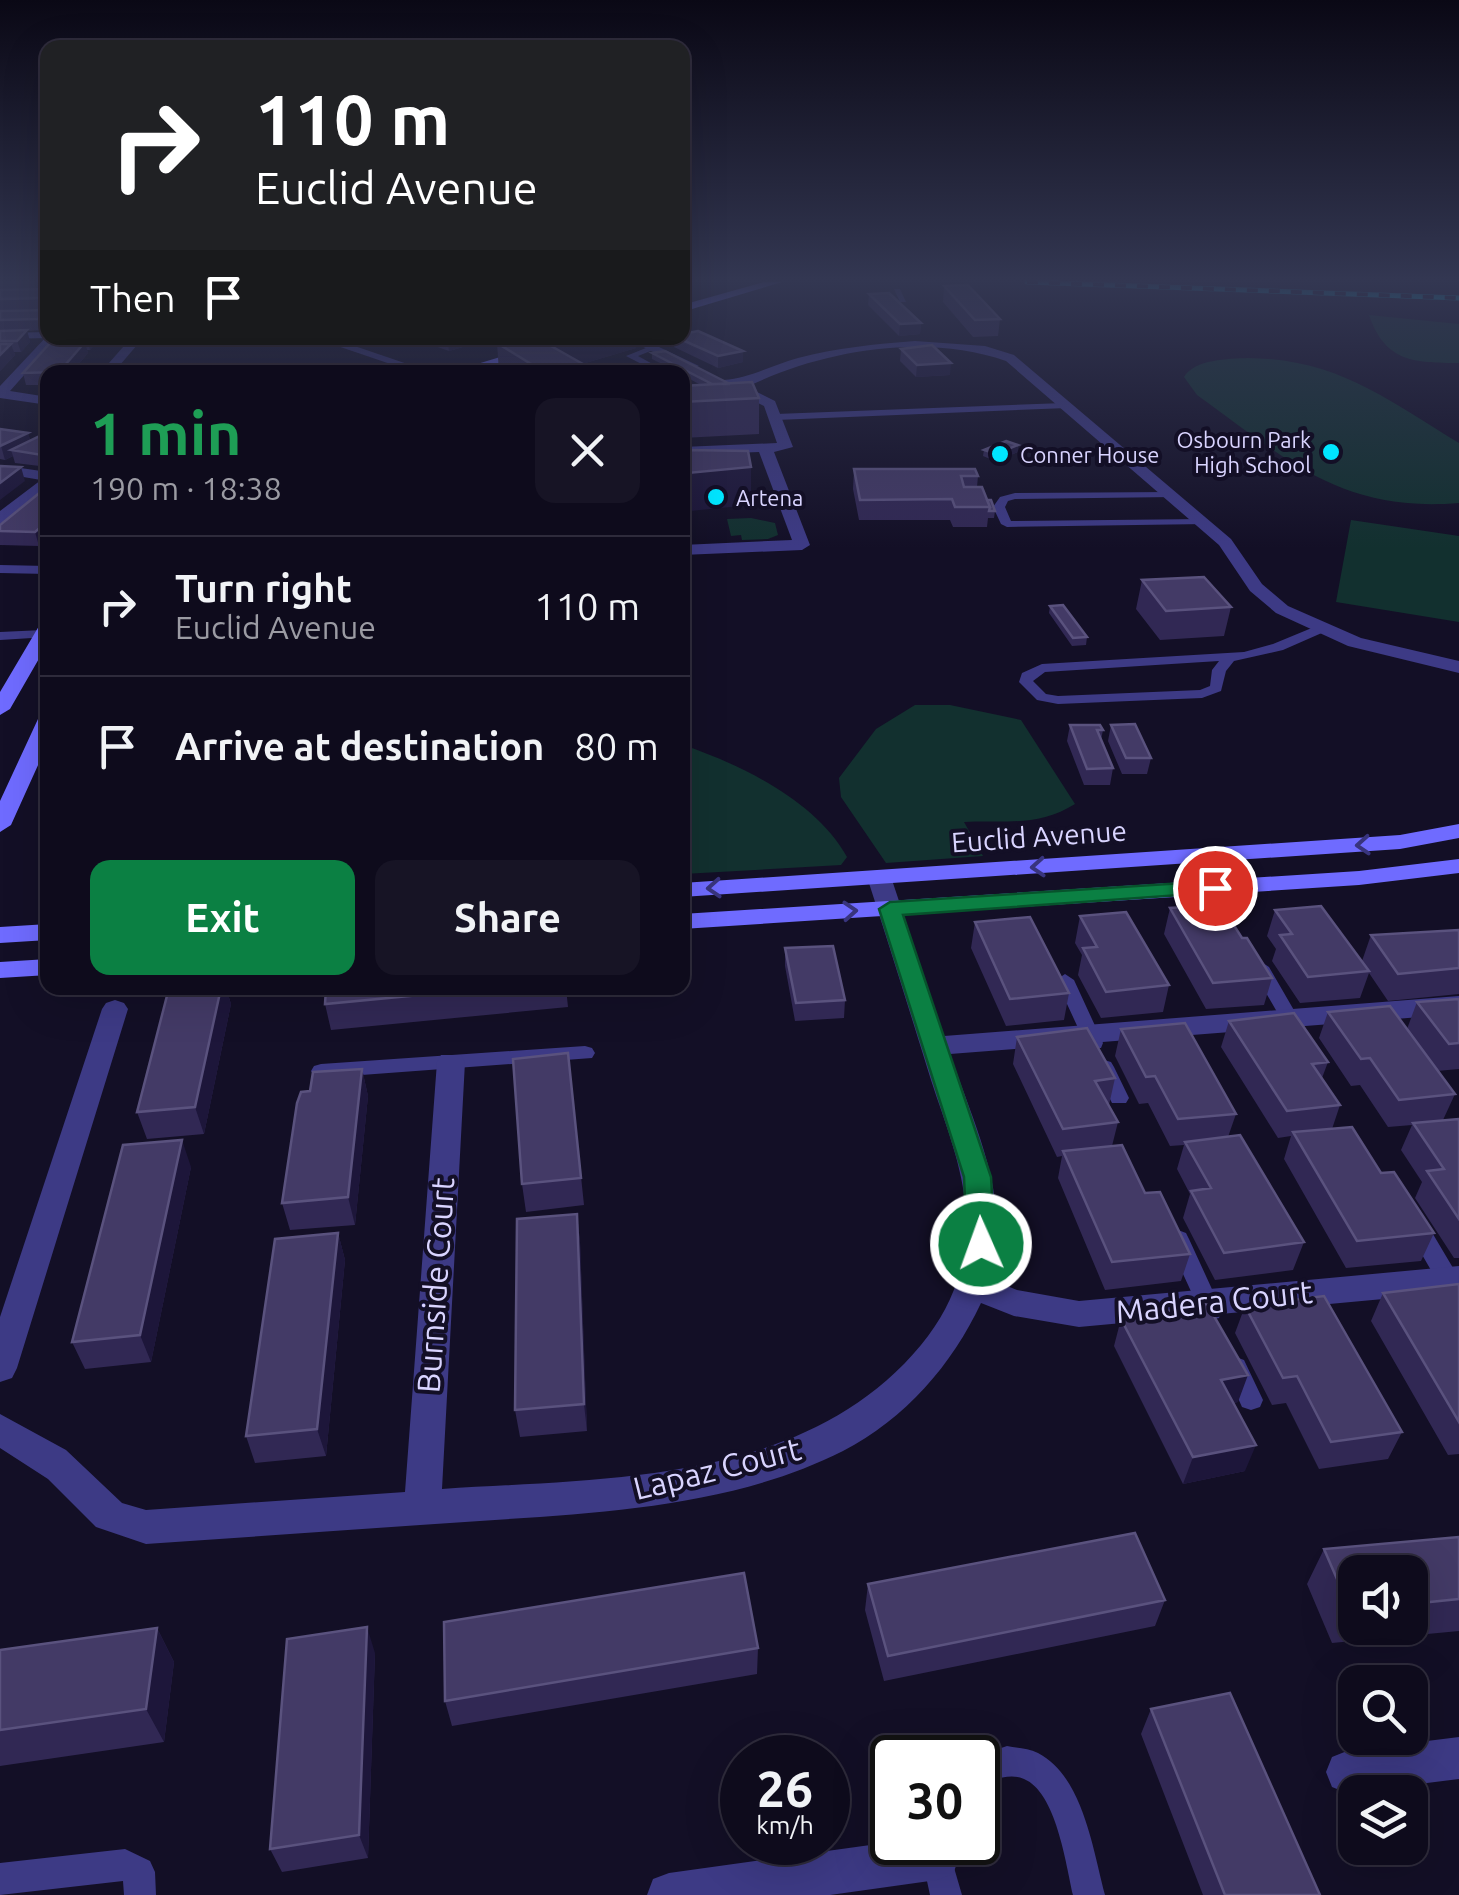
<!DOCTYPE html>
<meta charset="utf-8">
<style>
body{margin:0;font-family:Ubuntu,sans-serif;background:#171425;color:#f1f3f6;height:100vh;display:flex;flex-direction:column;font-size:38px;white-space:nowrap}
*{box-sizing:border-box;margin:0}
p{font-size:32px;color:#9b9ba3}
.icon{flex:none;width:55px;height:55px;fill:none;stroke:currentColor;stroke-width:2;stroke-linecap:round;stroke-linejoin:round}
.map{position:relative;flex:1;overflow:hidden}
.drawer{position:absolute;left:40px;top:365px;width:650px;height:630px;display:flex;flex-direction:column;background:#0e0b1c;border-radius:20px;box-shadow:0 10px 40px #0002,0 0 0 2px #2e2b3b}
.drawer>*{flex:none}
.guide{position:absolute;left:40px;top:40px;width:650px;height:305px;border-radius:20px;box-shadow:0 10px 40px #0002,0 0 0 2px #2e2b3b;background:#202124;color:#fff;overflow:hidden}
.tools{position:absolute;left:1338px;top:1555px;display:grid;gap:20px}
.tools a{display:grid;place-items:center;width:90px;height:90px;border-radius:20px;background:#0e0b1c;box-shadow:0 10px 40px #0002,0 0 0 2px #2e2b3b;font-size:50px}
.speed{position:absolute;left:720px;top:1735px;display:flex;gap:20px;font-size:50px;font-weight:700;text-align:center}
.speed>*{display:grid;place-content:center;width:130px;height:130px;border-radius:50%;background:#0e0b1c;box-shadow:0 10px 40px #0002,0 0 0 2px #2e2b3b;line-height:1}
.speed small{font-size:25px;font-weight:400}
.speed .limit{border:5px solid #111;border-radius:15px;background:#fff;color:#111}
.pin{position:absolute;display:grid;place-items:center;width:85px;height:85px;color:#fff;margin:-42px;border:5px solid #fff;border-radius:50%;box-shadow:0 2px 10px #0007}
.me{position:absolute;width:110px;margin:-55px;rotate:358deg;stroke-linejoin:round;filter:drop-shadow(0 0 8px #0008)}
.turn{display:flex;align-items:center;gap:35px;height:210px;padding:0 50px;font-size:45px}
.turn .icon{width:130px;height:130px;stroke-width:2.5}
.turn b{display:block;font-size:70px;line-height:85px}
.then{display:flex;align-items:center;height:95px;padding:0 50px;background:#0003;gap:20px;font-size:38px}
.round{display:grid;place-items:center;flex:none;width:105px;height:105px;border-radius:20px;background:#171425}
.head{display:flex;align-items:center;justify-content:space-between;height:170px;padding:0 50px}
h1{font-size:60px;font-weight:600;line-height:75px;color:#1e9e55}
.primary-button{display:flex;gap:20px;margin-top:auto;padding:20px 50px}
.primary-button a{flex:1;height:115px;border-radius:20px;background:#0b8043;color:#fff;font-size:40px;font-weight:600;line-height:115px;text-align:center}
.primary-button a+a{background:#171425;color:#f1f3f6}
ul{padding:0;list-style:none}
li{display:flex;align-items:center;gap:30px;height:140px;padding:0 50px;border-top:2px solid #2e2b3b}
li div{flex:1}
li b{display:block;font-size:38px}
li em{font-style:normal}
.map>svg:first-child{display:block}
.green{fill:#12302f}
.lines{fill:none;stroke-linecap:round;stroke-linejoin:round}
.lane{fill:#3d3a85;fill-rule:evenodd}
.street{fill:#3d3a85;fill-rule:evenodd}
.secondary{fill:#6f6bff;fill-rule:evenodd}
.rail-casing{stroke:#00e5ff;stroke-width:5}
.rail{stroke:#130f26;stroke-width:4;stroke-dasharray:11;stroke-linecap:butt}
.wall{fill:#312854;fill-rule:evenodd}
.shaded-wall{fill:#1d163a}
.building{fill:#433a66;stroke:#5a527e;stroke-width:2.5}
.oneway{stroke:#38347d}
.route{fill:#0b8043;stroke:#07532c;stroke-width:2.5}
.poi-dot{fill:#00e5ff;stroke:#130f26;stroke-width:4}
.labels{text-anchor:middle;dominant-baseline:central;stroke-width:8;stroke-linejoin:round;paint-order:stroke}
.far-poi-label{font-size:22px;fill:#d9d4ff;stroke:#130f26;text-anchor:start}
.street-label{font-size:28px;fill:#d9d4ff;stroke:#130f26}
.near-street-label{font-size:32px;fill:#d9d4ff;stroke:#130f26}
</style>
<div class="map">
<svg width="1459" height="1895" viewBox="0 0 1459 1895">
<rect width="100%" height="100%" fill="#130f26"/>
<path class="green" d="M1369 315 1459 324V363C1414 363 1385 362 1369 315Z
M1248 358C1338 359 1386 399 1459 443V503C1341 513 1286 459 1197 395L1184 377C1195 359 1228 359 1248 358Z
M751 518 775 523 778 535 768 539 742 540 741 535 731 536 727 519Z
M1351 520 1459 536V622L1336 602Z
M915 705H950L1021 720 1075 804C1038 827 1006 820 964 822L983 856 886 863 841 797 839 778 876 729Z
M683 745C742 765 816 801 847 857L841 865 683 874Z"/>
<g class="lines">
<path class="lane" d="M894 289H900L906 302H900Z
M48 332V338L0 339V333Z
M651 346 658 348 638 356 667 372H657L626 356Z
M1064 403 1069 406 1067 408 776 420 771 417 776 414Z
M1170 492 1174 493V497L1015 499 1008 501 1005 507 1011 521 1202 519 1206 520V524L1007 527 1001 524 993 507 1000 497 1015 493Z
M0 565 48 566V574L0 573Z
M1319 625 1325 629 1324 632 1283 650 1234 661 1226 671 1221 691 1202 698 1058 704 1037 700 1019 682 1022 673 1042 664 1244 652 1273 644ZM1219 661 1212 670 1210 686 1200 690 1058 696 1046 694 1033 681 1045 672Z
M43 630 48 631V637L0 640V632Z
M1260 961 1269 967 1306 1031 1304 1035 1297 1037 1288 1031 1251 967Z
M1065 974 1074 980 1103 1043 1101 1048H1087L1085 1043 1056 980Z
M585 1046 592 1048 595 1053 592 1058 321 1078 314 1076 311 1071 314 1066 321 1064Z
M1104 1060 1111 1062 1114 1067 1129 1098 1126 1103H1112L1094 1067 1097 1062Z
M1416 1217 1424 1219 1459 1278V1307L1451 1305 1405 1225 1408 1219Z
M1178 1230 1186 1233 1189 1239 1222 1311 1219 1318 1211 1320 1203 1318 1200 1311 1167 1239 1170 1233Z
M1236 1357 1244 1360 1263 1400 1260 1407 1251 1410 1242 1407 1224 1367 1228 1360Z
M1007 1746C1017 1748 1028 1748 1038 1753 1083 1776 1093 1850 1105 1895H1073C1066 1864 1056 1792 1024 1779 1009 1772 992 1781 978 1785V1758H972Z
M937 1843 948 1847 962 1895H930L922 1858 926 1847Z
M125 1849 150 1861 155 1872 156 1895H124L123 1881 0 1895V1863Z"/>
<path class="street" d="M48 335 57 338 10 391 48 397V405L0 398V386Z
M131 338H143L114 372H101Z
M314 338H331L431 372H414Z
M625 338H640L699 366 688 369Z
M915 341 985 346 1014 355 1231 539 1262 584 1288 606 1361 638 1459 661V673L1348 646 1276 613 1250 591 1219 545 1006 361C925 333 822 350 747 387L775 401 793 447 774 452 810 545 802 550 682 555V545L792 540 759 452 682 455V447L777 443 764 406 724 386V380C748 379 772 365 798 358 836 348 875 344 915 341Z
M0 465 48 472V490L0 524V511L41 480 0 473Z
M879 870 891 877 944 1036 1459 996V1014L950 1054C974 1125 1014 1204 990 1279L1017 1290 1079 1301 1459 1266V1292L1079 1327 1014 1316 981 1303C952 1365 905 1419 843 1451 728 1509 591 1513 465 1522 358 1529 252 1537 146 1544L96 1527 48 1479 0 1448V1414L66 1450 122 1503 146 1510 405 1492 437 1062 441 1055H461L465 1062 442 1489C607 1478 806 1484 921 1345 953 1306 969 1262 966 1212 963 1166 945 1123 931 1080 910 1012 889 945 867 877Z
M115 1000 124 1003 128 1009 17 1368 12 1378 0 1382V1317L102 1009 106 1003Z
M1459 1737V1779L1347 1793 1332 1787 1326 1772 1332 1757 1347 1751Z
M892 1842H953L959 1858 953 1874 937 1880 830 1895H647L653 1879 669 1873Z"/>
<path class="secondary" d="M764 282H782L682 312V305Z
M562 338H580L469 372H451Z
M48 621V643L10 709 0 715V692L39 626Z
M48 713V743L11 825 0 832V801L38 719Z
M1459 824V838L1400 849 682 897V883L1400 835Z
M1459 859V873L1359 885 682 929V914L1359 871Z
M48 924V940L0 943V927Z
M48 959V975L0 978V962Z"/>
<g class="rail-casing">
<path id="rail" d="M1027 282 1459 298"/>
</g>
<use href="#rail" class="rail"/>
</g>
<path class="wall" d="M0 282H48V309L0 310Z
M944 286 1000 319 998 336 973 337 943 302Z
M869 294 921 323 920 334 899 336 868 305Z
M47 310 41 330 27 331 30 342 21 352H14L15 355 0 371V311Z
M55 338H100L90 350H87L88 353 72 372H48V385H26L23 373 54 342Z
M412 338H494L449 351Z
M500 338H635L636 348 582 364 597 372H499L497 343Z
M674 338H682L743 362 718 368 674 347Z
M901 349 950 375 916 377 900 361Z
M652 353 759 398V434L682 438V386L701 385 682 375V372H678L652 359Z
M0 429 28 433 30 440 48 432V467L15 463 13 456 5 460 0 459Z
M984 450 1018 452 995 461 983 456Z
M854 469 978 476 977 487 995 511 994 518H988L987 527H953L950 520H859L853 489Z
M48 486V539L39 546 0 545V525Z
M1142 580 1231 607 1224 636 1160 640 1136 609Z
M1050 606 1087 637 1086 645 1072 646 1049 613Z
M1070 725 1103 730 1101 740 1113 768 1110 785H1084L1067 741Z
M1111 725 1151 758 1147 774H1122L1108 741Z
M1170 908 1242 938 1272 978 1264 1005 1206 1009 1164 934Z
M1275 910 1362 961 1371 935 1459 930V994L1388 1001 1369 973 1360 998 1300 1003 1272 961 1276 949 1267 936Z
M1080 916 1169 985 1163 1012 1101 1018 1078 975 1082 955 1075 943Z
M975 922 1069 993 1064 1020 1006 1026 971 948Z
M785 948 845 1000 844 1018 795 1021 785 966Z
M169 988H226L231 1004 204 1134 147 1139 137 1112Z
M326 988H566L568 1007 331 1030 325 1004Z
M1459 999V1069L1437 1071 1455 1094 1443 1120 1459 1119V1258H1454L1415 1198 1422 1182 1401 1150 1412 1125 1388 1127 1360 1085 1351 1086 1319 1038 1328 1012 1407 1029 1417 1002Z
M1229 1021 1328 1062 1322 1078 1340 1105 1332 1129 1381 1173 1434 1233 1421 1261 1346 1268 1284 1159 1291 1136 1278 1138 1221 1047Z
M1121 1029 1236 1114 1228 1137 1304 1242 1293 1270 1215 1280 1183 1218 1190 1194 1177 1169 1184 1145 1170 1146 1148 1103 1139 1104 1115 1056Z
M1017 1037 1115 1078 1109 1105 1118 1122 1112 1146 1190 1254 1181 1281 1105 1290 1058 1178 1062 1156 1057 1157 1013 1064Z
M568 1053 584 1205 526 1212 522 1184Z
M362 1069 368 1096 355 1225 290 1230 282 1203 310 1091Z
M191 1167 151 1362 85 1369 72 1342Z
M577 1214 580 1242 587 1431 520 1437 515 1410Z
M338 1233 345 1260 326 1456 255 1463 246 1436Z
M1459 1284V1454L1448 1455 1371 1321 1383 1293Z
M1245 1306 1402 1432 1388 1459 1319 1469 1286 1403 1272 1405 1235 1333Z
M1121 1319 1238 1402 1233 1403 1245 1471 1183 1484 1114 1346Z
M1459 1537V1631L1332 1643 1307 1584 1324 1549ZM1355 1572H1410V1628H1355Z
M868 1584 1165 1600 1155 1626 884 1681 865 1610Z
M157 1628 174 1662 164 1742 0 1766V1650Z
M758 1648 757 1674 452 1726 445 1701Z
M375 1653 368 1858 282 1872 270 1849Z
M1151 1709 1320 1895H1203L1141 1734Z"/>
<path class="shaded-wall" d="M34 282H44V283L37 291Z
M47 310 48 323 41 330 38 319Z
M921 323 920 334 899 336 900 324Z
M27 330 30 342 21 352 17 341Z
M87 338H100L90 350Z
M447 338H494L449 351Z
M559 338H635L636 348 555 372 544 342Z
M85 342 88 353 72 372H59Z
M11 344 15 355 0 371V355Z
M743 351V362L718 368V356Z
M951 363 950 375 916 377 917 365Z
M28 433 32 446 11 450 13 456 5 460 1 446Z
M1018 445V452L995 461 996 454Z
M48 452V467L46 468 42 455Z
M21 467 25 481 0 500V483Z
M751 467V505L690 511V513L682 515V476L687 473Z
M48 521V539L39 546 35 532Z
M221 988H226L231 1004 204 1134 195 1107Z
M362 1069 368 1096 355 1225 348 1197Z
M182 1140 191 1167 151 1362 140 1335Z
M577 1214 580 1242 587 1431 584 1404Z
M338 1233 345 1260 326 1456 317 1429Z
M1248 1375 1238 1402 1211 1407 1221 1380Z
M1256 1445 1245 1471 1183 1484 1193 1457Z
M367 1627 375 1653 368 1858 359 1835Z
M157 1628 174 1662 164 1742 146 1709Z"/>
<path class="building" d="M968 285 1000 319 975 320 944 286Z
M48 289V298L0 299V290Z
M889 293 921 323 900 324 869 294Z
M47 310 38 319 0 320V311Z
M27 330 17 341H0V331Z
M698 331 743 351 718 356 678 338H682V334Z
M500 338H559L544 342 597 372H544L497 343Z
M85 342 59 372 23 373 50 343Z
M0 344H11L0 355Z
M932 345 951 363 917 365 901 349Z
M665 351 730 384H712L652 353Z
M398 367H447L455 372H385Z
M752 382 759 398 682 402V386Z
M0 429 28 433 0 446Z
M48 432V452L42 455 11 450Z
M1006 441 1018 445 996 454 984 450Z
M688 450 748 451 751 467 687 473 689 474 682 476V452Z
M0 466 21 467 0 483Z
M854 469H975L978 476H961L964 487H982L990 507H955L952 499 860 500Z
M48 486V521L35 532 0 531V525Z
M987 500H991L995 511H989L990 507Z
M1204 577 1231 607 1166 611 1142 580Z
M1063 605 1087 637 1073 638 1050 606Z
M1135 724 1151 758H1126L1111 725Z
M1070 725H1100L1103 730H1097L1113 768 1087 769Z
M1221 905 1242 938H1247L1272 978 1213 983 1170 908Z
M1321 906 1369 971 1308 977 1280 935 1292 934 1275 910Z
M1126 912 1169 985 1106 992 1083 948 1097 947 1080 916Z
M1030 917 1069 993 1010 999 975 922Z
M1459 930V968L1398 974 1371 935Z
M833 946 845 1000 796 1003 785 948Z
M169 988H221L195 1107 137 1112Z
M326 988H493L325 1004Z
M1459 999V1043L1449 1044 1417 1002Z
M1390 1006 1455 1094 1399 1100 1370 1058 1361 1059 1328 1012Z
M1294 1013 1328 1062 1312 1064 1340 1105 1287 1111 1229 1021Z
M1185 1023 1236 1114 1178 1119 1155 1076 1146 1077 1121 1029Z
M1087 1028 1115 1078 1095 1081 1118 1122 1063 1129 1017 1037Z
M568 1053 581 1178 522 1184 513 1059Z
M362 1069 348 1197 282 1203 297 1103 301 1092 310 1091 313 1072Z
M1459 1119V1219L1427 1171 1444 1169 1413 1123Z
M1352 1127 1381 1173 1394 1172 1434 1233 1357 1241 1293 1132Z
M1240 1135 1304 1242 1224 1253 1191 1191 1211 1188 1185 1142Z
M182 1140 140 1335 72 1342 123 1145Z
M1122 1145 1145 1193 1160 1192 1190 1254 1112 1262 1063 1151Z
M577 1214 584 1404 515 1410 517 1219Z
M338 1233 317 1429 246 1436 275 1239Z
M1459 1284V1422L1383 1293Z
M1324 1296 1402 1432 1331 1442 1297 1376 1283 1378 1245 1306Z
M1207 1304 1248 1375 1221 1380 1256 1445 1193 1457 1121 1319Z
M1135 1533 1165 1600 888 1656 868 1584Z
M1459 1537V1599L1410 1604V1572H1355V1609H1350L1324 1549Z
M744 1573 758 1648 445 1701 444 1622Z
M367 1627 359 1835 270 1849 287 1639Z
M157 1628 146 1709 0 1730V1650Z
M1230 1693 1320 1895H1225L1151 1709Z"/>
<defs><path id="oneway-chevron" d="M-2-3.5L2.5 0L-2 3.5" fill="none" stroke-width="1.6" stroke-linecap="round" stroke-linejoin="round" transform="scale(2.5)"/></defs>
<g class="oneway">
<use href="#oneway-chevron" transform="translate(1363 845) rotate(176)"/>
<use href="#oneway-chevron" transform="translate(1038 867) rotate(176)"/>
<use href="#oneway-chevron" transform="translate(714 888) rotate(176)"/>
<use href="#oneway-chevron" transform="translate(850 911) rotate(-4)"/>
</g>
<linearGradient id="sky" x2="0" y2="1"><stop stop-color="#0a0815"/><stop offset="0.51" stop-color="#333752"/><stop offset="1" stop-color="#333752" stop-opacity="0"/></linearGradient>
<rect width="1459" height="548" fill="url(#sky)"/>
<path class="route" d="M1215 881 1222 883 1226 888 1222 892 903 915 991 1177 995 1244 991 1252 981 1256 971 1252 967 1244 964 1177 879 909 890 902Z"/>
<g class="poi-dot">
<circle cx="1331" cy="452" r="10"/>
<circle cx="1000" cy="454" r="10"/>
<circle cx="716" cy="497" r="10"/>
</g>
<g class="labels">
<g class="far-poi-label">
<text x="1311" y="439" text-anchor="end">Osbourn Park<tspan x="1311" dy="25">High School</tspan></text>
<text x="1020" y="454">Conner House</text>
<text x="736" y="497">Artena</text>
</g>
<g class="street-label">
<text transform="translate(1039 836) rotate(-4)">Euclid Avenue</text>
</g>
<g class="near-street-label">
<text transform="translate(435 1285) rotate(-86)">Burnside Court</text>
<text transform="translate(1214 1301) rotate(-6)">Madera Court</text>
<text transform="translate(717 1468) rotate(-14)">Lapaz Court</text>
</g>
</g>
</svg>
<div class="tools">
<a><svg class="icon" aria-label="sound" viewBox="0 0 24 24"><path d="M4 9h4l5-4v14l-5-4H4zM17 9q2 3 0 6"/></svg></a>
<a><svg class="icon" aria-label="search" viewBox="0 0 24 24"><circle cx="10" cy="10" r="6"/><path d="M15 15l6 6"/></svg></a>
<a><svg class="icon" aria-label="layers" viewBox="0 0 24 24"><path d="M12 4l9 5-9 5-9-5zM3 14l9 5 9-5"/></svg></a>
</div>
<div class="speed"><div>26<small>km/h</small></div><div class="limit">30</div></div>
<div class="pin" style="left:1215px;top:888px;background:#d93025"><svg class="icon" aria-label="arrive" viewBox="0 0 24 24"><path d="M6 21V4h12l-3 4 3 4H6"/></svg></div>
<svg class="me" style="left:981px;top:1244px" viewBox="-20 -20 40 40"><circle r="17" fill="#0b8043" stroke="#fff" stroke-width="3"/><path d="M0-11L8 9 0 5-8 9z" fill="#fff"/></svg>
<div class="guide">
<div class="turn"><svg class="icon" aria-label="right" viewBox="0 0 24 24"><path d="M7 20v-9h11M14 6l5 5-5 5"/></svg><div><b>110 m</b>Euclid Avenue</div></div>
<div class="then">Then<svg class="icon" aria-label="arrive" viewBox="0 0 24 24"><path d="M6 21V4h12l-3 4 3 4H6"/></svg></div>
</div>
<section class="drawer">
<div class="head"><div><h1>1 min</h1><p>190 m · 18:38</p></div><a class="round"><svg class="icon" aria-label="close" viewBox="0 0 24 24"><path d="M6 6l12 12M18 6L6 18"/></svg></a></div>
<ul>
<li><svg class="icon" aria-label="right" viewBox="0 0 24 24"><path d="M7 20v-9h11M14 6l5 5-5 5"/></svg><div><b>Turn right</b><p>Euclid Avenue</p></div><em>110 m</em></li>
<li><svg class="icon" aria-label="arrive" viewBox="0 0 24 24"><path d="M6 21V4h12l-3 4 3 4H6"/></svg><div><b>Arrive at destination</b></div><em>80 m</em></li>
</ul>
<div class="primary-button"><a>Exit</a><a>Share</a></div>
</section>
</div>
